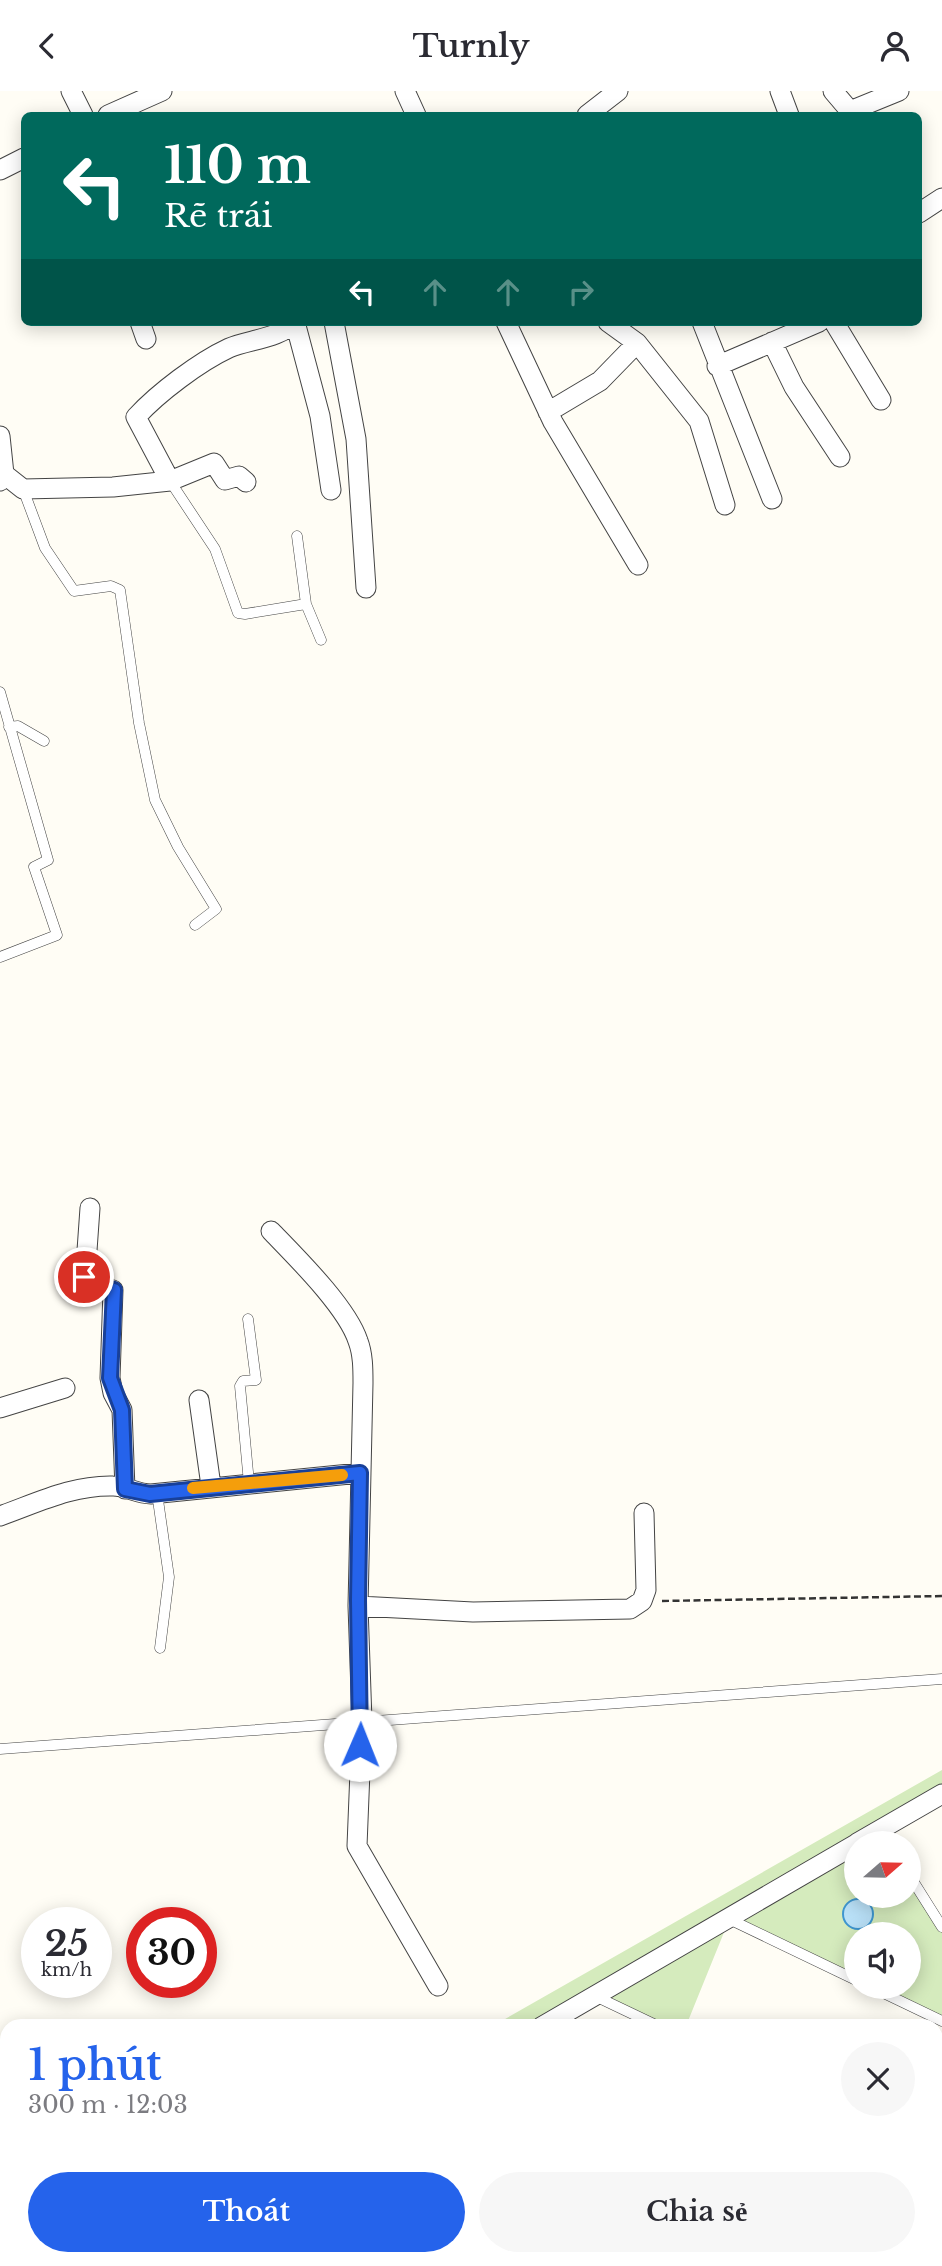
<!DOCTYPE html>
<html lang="vi">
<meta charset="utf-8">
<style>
body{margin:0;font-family:"Libre Baskerville",serif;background:#f7f7f7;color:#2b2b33;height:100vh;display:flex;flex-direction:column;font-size:26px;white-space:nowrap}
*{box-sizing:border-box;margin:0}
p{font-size:23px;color:#7c7c81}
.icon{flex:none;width:38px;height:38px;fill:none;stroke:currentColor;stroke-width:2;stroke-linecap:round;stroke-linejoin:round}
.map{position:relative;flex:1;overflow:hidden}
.details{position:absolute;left:0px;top:1928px;width:943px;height:247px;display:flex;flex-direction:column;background:#fff;border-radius:21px 21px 0 0;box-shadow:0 4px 18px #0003}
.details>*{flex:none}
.guide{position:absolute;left:21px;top:21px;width:901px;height:214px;border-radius:10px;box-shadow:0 4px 18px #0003;background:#00695c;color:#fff;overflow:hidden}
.needle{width:46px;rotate:70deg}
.fabs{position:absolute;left:844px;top:1740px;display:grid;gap:14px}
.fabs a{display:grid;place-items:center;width:77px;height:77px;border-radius:50%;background:#fff;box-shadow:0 4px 18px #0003;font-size:35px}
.speed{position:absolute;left:21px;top:1816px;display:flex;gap:14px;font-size:35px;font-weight:700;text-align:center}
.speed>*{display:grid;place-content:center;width:91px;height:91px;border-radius:50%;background:#fff;box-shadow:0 4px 18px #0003;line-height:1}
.speed small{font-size:18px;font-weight:400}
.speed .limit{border:10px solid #d22;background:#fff;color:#111}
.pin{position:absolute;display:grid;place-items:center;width:60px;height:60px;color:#fff;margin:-30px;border:4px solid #fff;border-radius:50%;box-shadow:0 2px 7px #0007}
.me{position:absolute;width:77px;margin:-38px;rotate:1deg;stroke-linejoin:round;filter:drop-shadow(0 0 5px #0008)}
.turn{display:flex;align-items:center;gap:24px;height:147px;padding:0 28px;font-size:32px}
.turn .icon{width:91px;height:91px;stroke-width:2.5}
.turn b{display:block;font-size:49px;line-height:60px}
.lanes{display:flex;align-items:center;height:66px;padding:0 28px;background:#0003;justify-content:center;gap:35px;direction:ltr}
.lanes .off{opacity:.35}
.round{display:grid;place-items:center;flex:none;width:74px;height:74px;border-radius:37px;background:#f7f7f7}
.headline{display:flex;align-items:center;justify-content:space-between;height:119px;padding:0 28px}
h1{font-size:42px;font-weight:600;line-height:52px;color:#2563eb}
.button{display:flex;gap:14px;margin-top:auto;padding:14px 28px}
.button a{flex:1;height:80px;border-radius:42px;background:#2563eb;color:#fff;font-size:28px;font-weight:600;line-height:80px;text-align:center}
.button a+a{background:#f7f7f7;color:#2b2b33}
header{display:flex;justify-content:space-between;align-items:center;height:91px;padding:0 28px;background:#fff;font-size:32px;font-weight:600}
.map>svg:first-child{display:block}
.green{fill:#d5ebbd}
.water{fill:#b9e0f7;stroke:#3f96cf;stroke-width:2}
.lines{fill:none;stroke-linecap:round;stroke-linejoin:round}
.service-casing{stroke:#444;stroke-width:11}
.minor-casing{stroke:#444;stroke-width:21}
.path{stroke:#333;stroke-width:2.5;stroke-dasharray:7 3.5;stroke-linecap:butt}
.service{stroke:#fff;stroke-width:10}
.minor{stroke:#fff;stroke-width:19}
.route-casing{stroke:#184099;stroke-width:18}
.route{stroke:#2563eb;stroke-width:12}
.slow{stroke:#f59e0b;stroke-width:12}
</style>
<header><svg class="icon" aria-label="back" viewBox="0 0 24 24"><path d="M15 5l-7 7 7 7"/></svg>Turnly<svg class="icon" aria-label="person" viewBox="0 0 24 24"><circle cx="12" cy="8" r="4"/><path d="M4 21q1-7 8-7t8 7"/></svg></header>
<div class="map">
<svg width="942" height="2175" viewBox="0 0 942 2175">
<rect width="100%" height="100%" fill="#fffdf5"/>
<path class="green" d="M942 1679V1702L880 1738 889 1752 856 1753V1804H908V1783L942 1837V1930L869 1895H908V1843H856V1889L729 1828 537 1935 491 1936Z
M729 1829 686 1935H661L596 1905Z"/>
<path class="water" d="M843 1823a15 15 0 1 1 30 0a15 15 0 1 1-30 0Z"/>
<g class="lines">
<g class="service-casing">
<path id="service" d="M170 390 215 458 238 522 245 523 306 513 297 445
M23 398 45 457 74 500 111 495 120 499 139 632 155 709 178 756 216 818 195 834
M306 513 321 549
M0 601 48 769 34 776 57 844 0 866
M9 636 18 635 44 650
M248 1228 256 1289 243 1290 240 1295 249 1392
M157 1402 169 1486 160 1557
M0 1658 942 1588
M881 1738 889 1752
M908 1782 942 1836
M729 1828 856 1889
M869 1895 942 1930
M595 1905 660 1936
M936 2066 942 2069
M936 2137 942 2126
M917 2175 921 2168"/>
</g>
<g class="minor-casing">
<path id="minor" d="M71 0 83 24
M405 0 416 24
M780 0 789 24
M833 0 850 20 899 0
M108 24 162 0
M587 24 618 0
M0 79 24 67
M919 122 942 107
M140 231 146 248
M295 231 320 325 331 399
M334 231 356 348 366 497
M506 231 553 331 638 474
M608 231 637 252 699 330 725 414
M702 231 772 408
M834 231 881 309
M772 251 794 296 840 366
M717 275 819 231
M548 321 600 290 637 252
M0 345 4 383 0 390
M4 383 23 398 113 396 170 390 136 326C158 302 199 271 229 257 247 249 282 247 294 231
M170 390 214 372 225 389 239 385 246 391
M90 1117 85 1188 88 1192 113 1199 110 1287 113 1302 122 1319 125 1398
M271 1140C296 1166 347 1216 358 1250 363 1263 363 1278 363 1292L358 1515 362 1630 357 1755 438 1895
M199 1309 211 1395
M0 1317 65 1297
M0 1425C37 1412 72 1394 113 1395 126 1395 137 1403 151 1403L360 1382
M358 1515 473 1521 630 1518 642 1510 646 1499 644 1422
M857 1752 942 1703
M541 1936 856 1753
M216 2168 220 2175
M392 2168 407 2175
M754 2168 769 2175
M804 2168 819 2175
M125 2175 137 2168"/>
</g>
<path class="path" d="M662 1510 942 1505"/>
<use href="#service" class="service"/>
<use href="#minor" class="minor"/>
</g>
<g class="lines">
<g class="route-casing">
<path id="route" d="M84 1186 88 1192 114 1199 110 1287 122 1319 125 1398 150 1403 360 1382 358 1509 360 1654"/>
</g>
<use href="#route" class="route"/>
<path class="slow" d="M193 1397 342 1384"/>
</g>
</svg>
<div class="fabs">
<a><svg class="needle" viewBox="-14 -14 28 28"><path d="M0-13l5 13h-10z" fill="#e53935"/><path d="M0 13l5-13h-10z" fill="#7c7c81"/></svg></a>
<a><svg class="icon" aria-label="sound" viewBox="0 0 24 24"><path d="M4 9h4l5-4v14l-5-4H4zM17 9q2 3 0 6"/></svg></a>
</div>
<div class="speed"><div>25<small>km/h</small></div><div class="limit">30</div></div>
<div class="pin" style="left:84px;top:1186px;background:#d93025"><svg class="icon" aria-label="arrive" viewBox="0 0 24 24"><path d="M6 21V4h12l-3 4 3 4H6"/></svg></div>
<svg class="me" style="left:360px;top:1654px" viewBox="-20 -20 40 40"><circle r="19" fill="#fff"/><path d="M0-13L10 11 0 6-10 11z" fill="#2563eb"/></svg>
<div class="guide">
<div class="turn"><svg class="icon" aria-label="left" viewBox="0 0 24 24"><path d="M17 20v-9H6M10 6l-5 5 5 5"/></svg><div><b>110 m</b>Rẽ trái</div></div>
<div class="lanes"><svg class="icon" aria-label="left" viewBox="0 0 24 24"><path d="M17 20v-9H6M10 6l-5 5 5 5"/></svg><svg class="icon off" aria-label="ahead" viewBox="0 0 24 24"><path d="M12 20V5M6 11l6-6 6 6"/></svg><svg class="icon off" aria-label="ahead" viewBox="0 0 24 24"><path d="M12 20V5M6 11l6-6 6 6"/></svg><svg class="icon off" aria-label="right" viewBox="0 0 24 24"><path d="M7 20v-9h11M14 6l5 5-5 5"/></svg></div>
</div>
<section class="details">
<div class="headline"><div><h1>1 phút</h1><p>300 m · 12:03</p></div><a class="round"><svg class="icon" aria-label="close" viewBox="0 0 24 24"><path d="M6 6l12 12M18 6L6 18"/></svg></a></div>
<div class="button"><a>Thoát</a><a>Chia sẻ</a></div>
</section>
</div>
